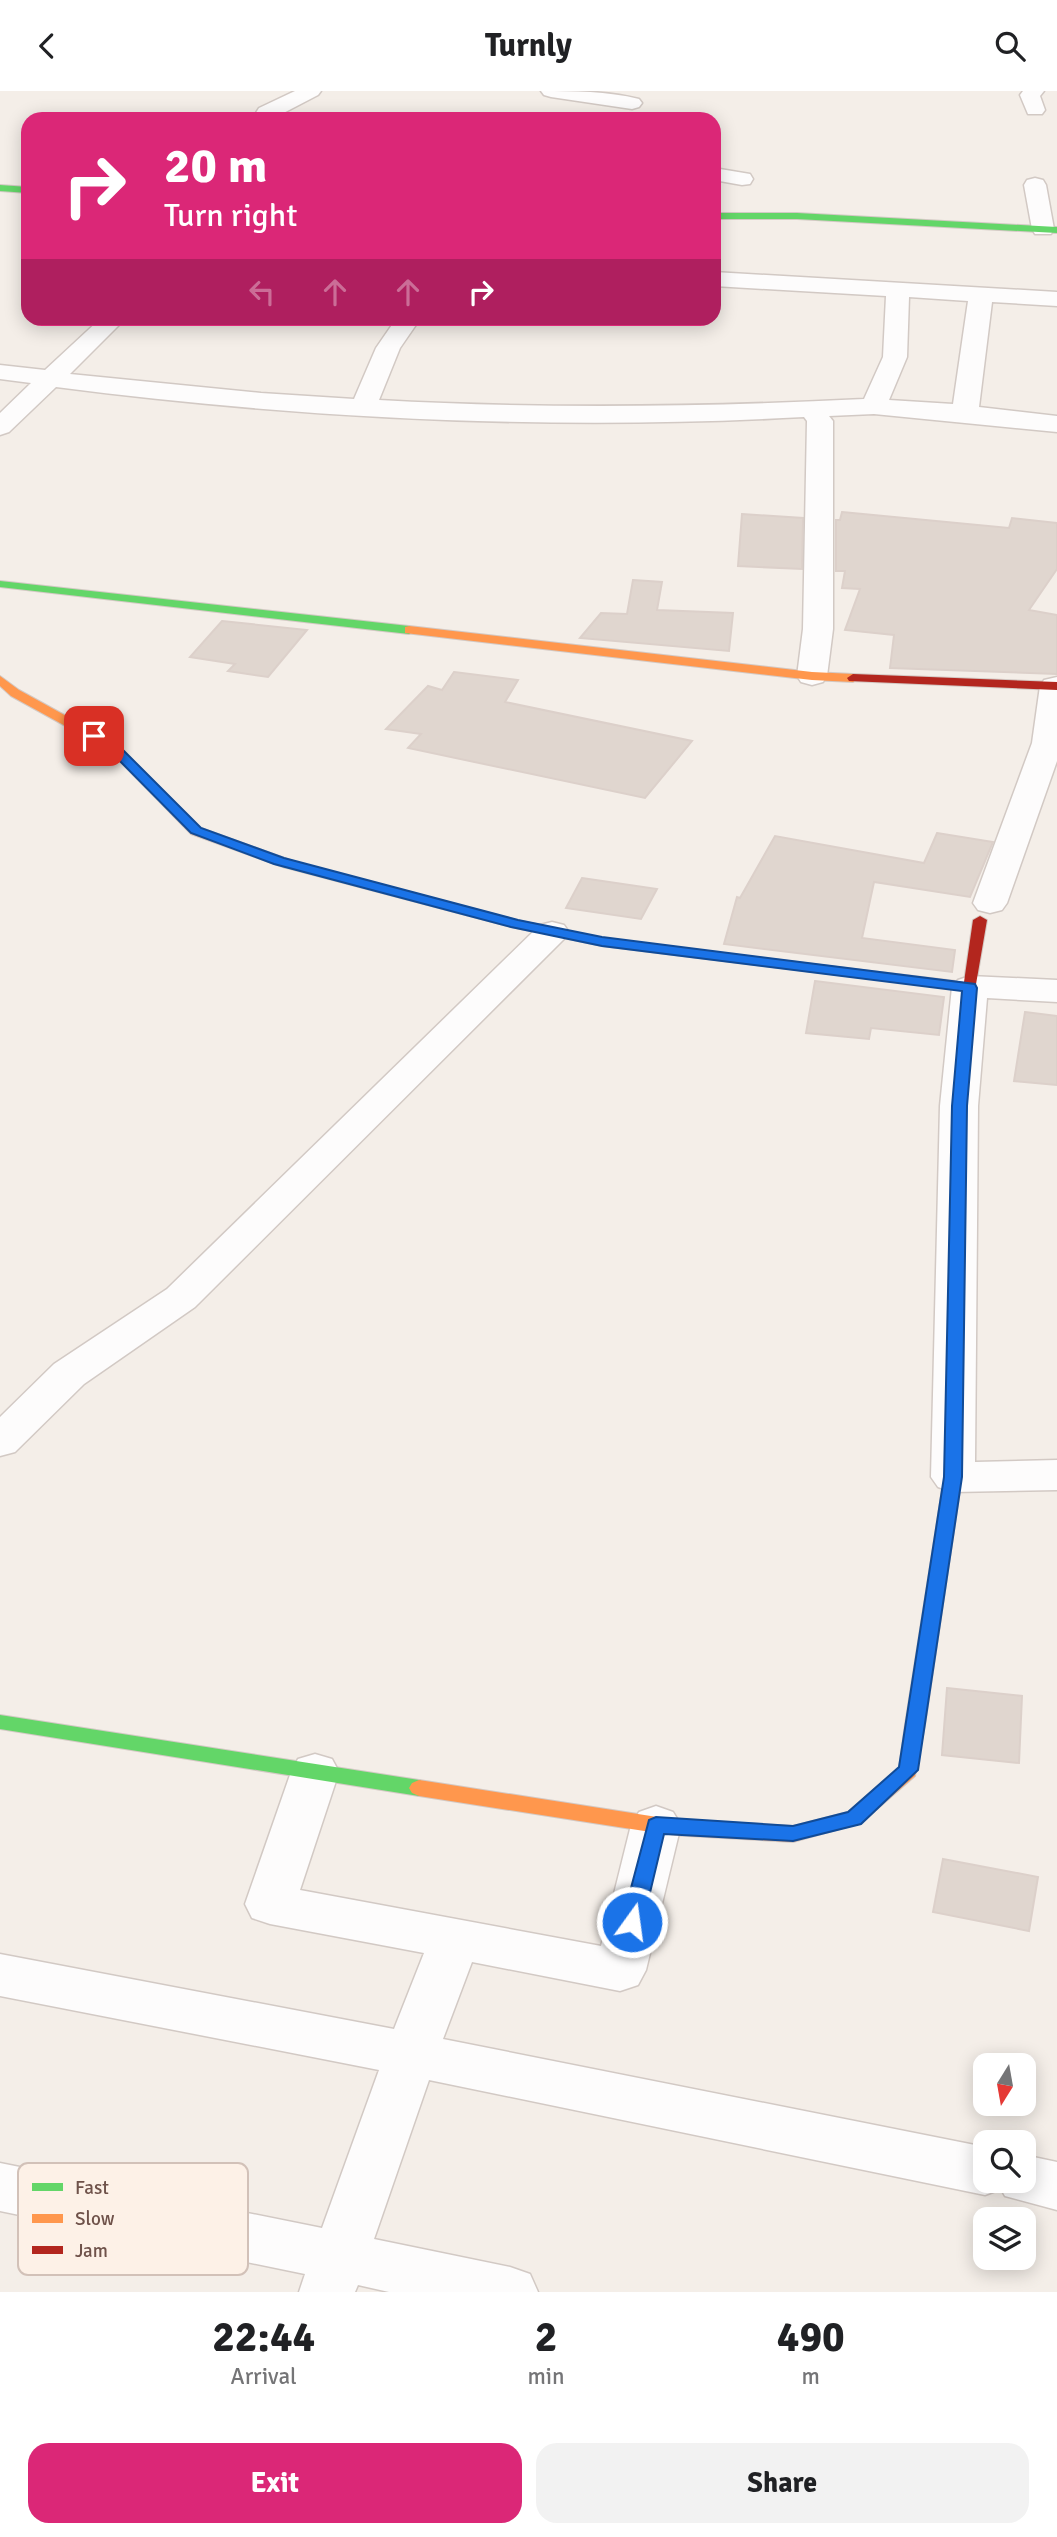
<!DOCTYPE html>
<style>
body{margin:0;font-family:Signika,sans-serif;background:#f2f2f2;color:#202124;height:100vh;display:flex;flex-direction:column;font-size:26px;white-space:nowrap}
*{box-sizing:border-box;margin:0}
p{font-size:23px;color:#757577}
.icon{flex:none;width:38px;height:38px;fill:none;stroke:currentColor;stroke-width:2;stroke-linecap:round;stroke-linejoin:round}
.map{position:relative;height:2201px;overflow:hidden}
.panel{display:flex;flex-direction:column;background:#fff;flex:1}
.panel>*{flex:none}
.hud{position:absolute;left:21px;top:21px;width:700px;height:214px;border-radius:21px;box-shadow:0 4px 18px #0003;background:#db2777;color:#fff;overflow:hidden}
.needle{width:46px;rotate:191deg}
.controls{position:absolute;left:973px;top:1962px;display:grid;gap:14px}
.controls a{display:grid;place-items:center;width:63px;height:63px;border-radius:14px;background:#fff;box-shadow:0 4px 18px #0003;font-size:35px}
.pin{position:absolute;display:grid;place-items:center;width:60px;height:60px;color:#fff;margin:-30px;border-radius:14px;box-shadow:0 4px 10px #0006}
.me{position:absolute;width:77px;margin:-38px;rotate:14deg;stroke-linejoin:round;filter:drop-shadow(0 0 5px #0008)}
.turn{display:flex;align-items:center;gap:24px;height:147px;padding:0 28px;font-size:32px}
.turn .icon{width:91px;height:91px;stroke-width:2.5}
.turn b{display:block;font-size:49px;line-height:60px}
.lanes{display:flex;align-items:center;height:66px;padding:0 28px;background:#0003;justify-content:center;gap:35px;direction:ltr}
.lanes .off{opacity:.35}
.eta{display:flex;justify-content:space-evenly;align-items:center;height:119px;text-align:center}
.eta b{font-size:42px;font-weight:800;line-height:49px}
.primary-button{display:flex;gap:14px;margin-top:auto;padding:14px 28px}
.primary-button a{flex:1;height:80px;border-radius:21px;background:#db2777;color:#fff;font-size:28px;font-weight:800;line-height:80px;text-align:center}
.primary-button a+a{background:#f2f2f2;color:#202124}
header{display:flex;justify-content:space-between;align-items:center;height:91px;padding:0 28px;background:#fff;font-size:32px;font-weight:800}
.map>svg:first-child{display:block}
.building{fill:#e0d6cf;stroke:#dcd0ca;stroke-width:2}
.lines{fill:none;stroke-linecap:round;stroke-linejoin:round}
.street-casing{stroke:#d2c9c4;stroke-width:3}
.fast-casing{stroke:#d3c9c4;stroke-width:2}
.slow-casing{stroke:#d3c9c4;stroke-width:2}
.jam-casing{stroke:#d3c9c4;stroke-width:2}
.street{fill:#fdfcfc;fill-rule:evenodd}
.fast{fill:#63d668;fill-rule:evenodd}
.slow{fill:#ff974d;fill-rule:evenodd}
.jam{fill:#b3261e;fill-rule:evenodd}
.route{fill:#1a73e8;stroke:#114b97;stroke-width:2}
.key{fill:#fdf1e7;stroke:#d2c1b8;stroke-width:2}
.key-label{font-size:19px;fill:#6f524a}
</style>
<header><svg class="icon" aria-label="back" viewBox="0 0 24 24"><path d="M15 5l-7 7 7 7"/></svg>Turnly<svg class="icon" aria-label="search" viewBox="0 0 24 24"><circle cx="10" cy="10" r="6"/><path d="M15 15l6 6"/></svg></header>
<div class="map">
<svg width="1057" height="2201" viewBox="0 0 1057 2201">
<rect width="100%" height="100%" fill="#f4eee8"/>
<path class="building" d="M842 421 1009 437 1012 427 1057 432V478L1029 519 1057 524V583L890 577 894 544 845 539 860 498 842 497 845 480H836V429H840Z
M742 423 803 427 802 478 738 475Z
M633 489 662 491 657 519 733 522 729 560 580 547 601 522 627 523Z
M222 530 307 539 268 586 228 580 235 573 190 566Z
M454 581 518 589 505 611 692 650 645 707 408 657 421 643 386 638 428 595 442 599Z
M937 742 993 751 970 806 874 791 862 847 955 859 952 881 724 853 737 806 740 807 775 745 924 772Z
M582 787 657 798 641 828 566 817Z
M815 890 944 906 939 944 871 937 869 948 806 942Z
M1025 921 1057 925V994L1014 990Z
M947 1597 1022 1605 1019 1672 942 1664Z
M943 1768 1038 1786 1029 1840 933 1821Z"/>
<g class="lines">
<g class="street-casing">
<path id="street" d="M295 0H321L318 4 272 28H252L259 17Z
M541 0C574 0 607 0 639 8L642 12 639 16 632 18 551 6 544 4Z
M1023 0H1044L1040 5 1045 19 1042 23H1028L1020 4Z
M714 77 750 83 753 88 750 93 742 94 714 89Z
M1035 87 1043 89 1046 94 1054 138 1051 143H1035L1032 138 1024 94 1027 89Z
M714 181 1057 201V215L992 211 979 316 1057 325V341L874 323 829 325 833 330V538L827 585 823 591 812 594 801 591 797 585 803 538 807 330 804 326C556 340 303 328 56 296L9 341 0 344V322L31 292 0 288V274L45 279 100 228H125L70 283 261 302 354 308 376 257 396 228H420L400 257 379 309C541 318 703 316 864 308L883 266 886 205 714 195ZM909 206 968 210 953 313 889 309 907 266Z
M1057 586V670L1007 812 1002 819 990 822 978 819 973 812 1032 652 1040 595 1044 589Z
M552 831 564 834 569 841 564 848 195 1216 84 1293 15 1361 0 1365V1326L54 1273 167 1198 540 834Z
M970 885 1057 889V911L987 907 978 1015 975 1371 1057 1369V1399L953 1401 938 1396 931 1386 940 1015 952 896 958 889Z
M315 1663 332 1668 339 1681 300 1799 601 1855 631 1734 639 1721 656 1715 673 1721 681 1734 646 1879 638 1894 620 1900 472 1871 443 1948 985 2056V2090H1024V2064L1057 2071V2119L1005 2105 1001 2098 985 2104 429 1989 374 2148 510 2176 530 2183 538 2201H389L358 2194 355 2201H299L305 2183 0 2120V2072L322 2137 379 1979 0 1905V1863L394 1938 424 1862 270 1833 252 1827 245 1813 291 1681 298 1668Z"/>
</g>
<g class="fast-casing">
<path id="fast" d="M0 94 28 96V102L0 100Z
M714 122H797L1057 136V142L797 128H714Z
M0 490 409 535 415 539 409 543 0 496Z
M288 769 517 829 602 847 854 878 861 882 854 886 602 855 511 836 283 776 281 773Z
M953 1380 959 1382 962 1386 925 1634 922 1639 915 1641 908 1639 905 1634 944 1386 947 1382Z
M0 1624 419 1689 426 1692 429 1697 426 1702 419 1705 0 1638Z"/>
</g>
<g class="slow-casing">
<path id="slow" d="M409 535 812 581 853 583 859 587 853 591 812 589 405 542V536Z
M0 585 19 599 117 653 201 737 293 770 295 773 288 777 283 776 191 743 109 659 11 605 0 595Z
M915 1627 922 1629 925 1634 915 1685 861 1732 793 1751 670 1744 419 1705 412 1702 409 1697 412 1692 419 1689 670 1728 793 1735 848 1721 899 1677 905 1634 908 1629Z"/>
</g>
<g class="jam-casing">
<path id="jam" d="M853 583 1057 591V599L849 590 847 587Z
M980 825 987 829 975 899 854 886 847 882 854 878 964 891 973 829Z"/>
</g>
<use href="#street" class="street"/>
<use href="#fast" class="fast"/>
<use href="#slow" class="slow"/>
<use href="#jam" class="jam"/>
</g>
<path class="route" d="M94 642 118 654 201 737 284 767 518 829 602 846 975 893 977 897 967 1015 962 1386 918 1679 861 1733 793 1750 664 1743 643 1831 640 1837 632 1839 625 1837 622 1831 649 1729 656 1726 793 1735 848 1721 899 1676 944 1386 952 1015 962 900 602 855 511 836 274 773 191 742 109 659 89 648 87 645Z"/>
<rect x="18" y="2072" width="230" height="112" rx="10" class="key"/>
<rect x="32" y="2092" width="31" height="8" fill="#63d668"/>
<rect x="32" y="2123" width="31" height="9" fill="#ff974d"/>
<rect x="32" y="2155" width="31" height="8" fill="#b3261e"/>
<g class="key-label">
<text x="75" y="2103">Fast</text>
<text x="75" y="2134">Slow</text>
<text x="75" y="2166">Jam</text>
</g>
</svg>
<div class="controls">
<a><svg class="needle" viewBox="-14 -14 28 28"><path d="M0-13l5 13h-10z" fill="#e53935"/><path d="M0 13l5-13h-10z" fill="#757577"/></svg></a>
<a><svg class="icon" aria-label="search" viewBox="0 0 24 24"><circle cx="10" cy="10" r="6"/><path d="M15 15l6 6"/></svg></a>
<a><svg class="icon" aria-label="layers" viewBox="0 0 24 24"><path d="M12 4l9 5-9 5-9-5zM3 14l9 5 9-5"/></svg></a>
</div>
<div class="pin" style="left:94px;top:645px;background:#d93025"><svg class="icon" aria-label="arrive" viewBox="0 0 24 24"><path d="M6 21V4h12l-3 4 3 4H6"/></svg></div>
<svg class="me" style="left:632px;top:1831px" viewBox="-20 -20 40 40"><circle r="17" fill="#1a73e8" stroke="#fff" stroke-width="3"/><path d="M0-11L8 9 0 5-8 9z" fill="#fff"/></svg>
<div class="hud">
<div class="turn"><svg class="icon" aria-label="right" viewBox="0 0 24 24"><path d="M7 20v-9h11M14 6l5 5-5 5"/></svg><div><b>20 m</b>Turn right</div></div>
<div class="lanes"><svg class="icon off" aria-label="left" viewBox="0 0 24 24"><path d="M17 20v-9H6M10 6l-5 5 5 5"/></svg><svg class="icon off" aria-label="ahead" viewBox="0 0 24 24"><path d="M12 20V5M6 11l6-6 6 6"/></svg><svg class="icon off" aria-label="ahead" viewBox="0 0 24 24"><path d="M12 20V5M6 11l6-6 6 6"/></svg><svg class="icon" aria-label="right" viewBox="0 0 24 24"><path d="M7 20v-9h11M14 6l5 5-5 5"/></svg></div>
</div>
</div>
<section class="panel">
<div class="eta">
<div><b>22:44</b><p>Arrival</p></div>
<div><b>2</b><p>min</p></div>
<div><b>490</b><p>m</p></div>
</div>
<div class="primary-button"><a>Exit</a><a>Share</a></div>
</section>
